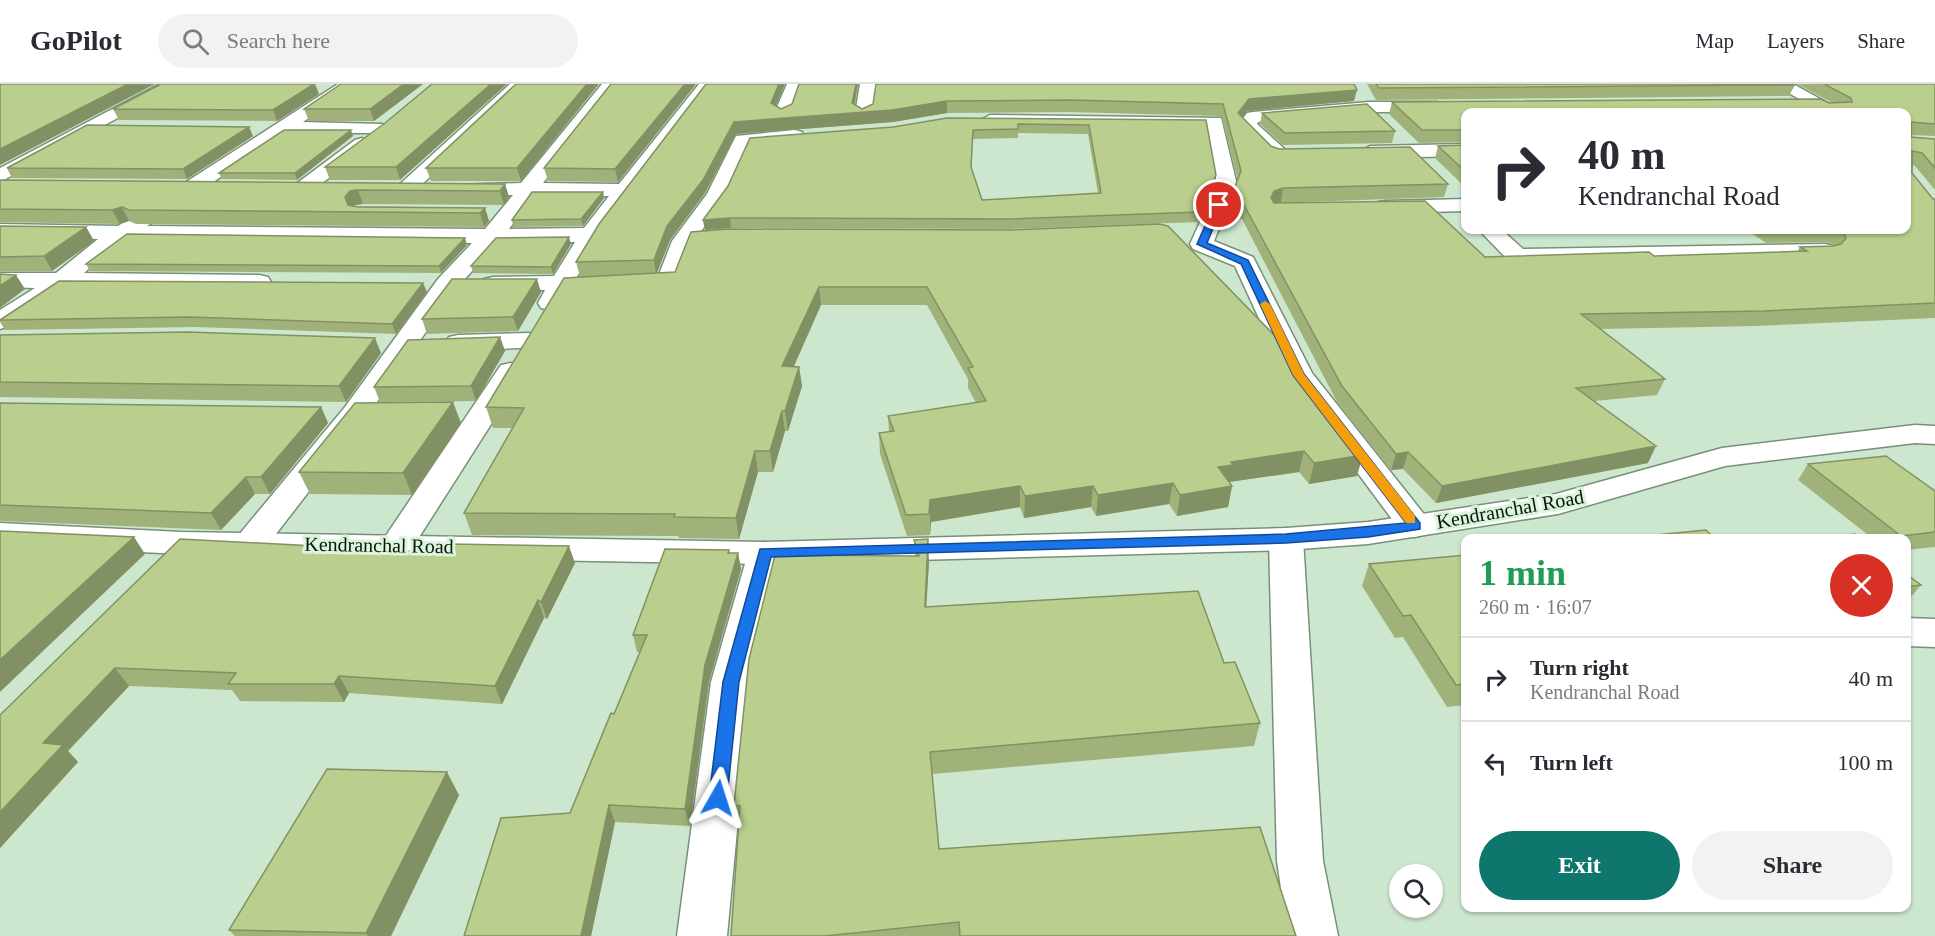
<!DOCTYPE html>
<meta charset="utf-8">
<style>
body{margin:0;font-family:Georgia,serif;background:#f2f2f3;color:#2b2b33;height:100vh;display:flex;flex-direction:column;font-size:22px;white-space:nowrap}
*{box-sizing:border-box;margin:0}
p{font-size:20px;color:#7c7c81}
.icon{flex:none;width:33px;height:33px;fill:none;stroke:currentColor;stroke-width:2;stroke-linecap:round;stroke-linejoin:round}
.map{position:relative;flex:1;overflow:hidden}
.sheet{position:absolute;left:1461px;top:450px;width:450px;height:378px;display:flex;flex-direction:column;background:#fff;border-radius:12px;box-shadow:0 2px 4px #0004}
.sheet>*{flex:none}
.guide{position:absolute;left:1461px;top:24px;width:450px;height:126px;border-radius:12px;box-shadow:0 2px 4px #0004;background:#fff;color:#2b2b33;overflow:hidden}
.buttons{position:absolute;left:1389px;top:780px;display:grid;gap:12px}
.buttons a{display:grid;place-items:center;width:54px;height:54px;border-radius:50%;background:#fff;box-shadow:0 2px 4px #0004;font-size:30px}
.pin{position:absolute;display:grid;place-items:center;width:51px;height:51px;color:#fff;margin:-26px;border:3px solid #fff;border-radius:50%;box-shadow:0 2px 6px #0007}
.me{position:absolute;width:66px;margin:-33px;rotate:6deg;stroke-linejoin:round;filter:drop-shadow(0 0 4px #0008)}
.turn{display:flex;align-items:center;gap:21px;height:126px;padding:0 18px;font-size:27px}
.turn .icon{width:78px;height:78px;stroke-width:2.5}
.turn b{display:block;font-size:42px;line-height:51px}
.round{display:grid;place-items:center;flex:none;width:63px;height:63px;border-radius:32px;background:#f2f2f3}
.head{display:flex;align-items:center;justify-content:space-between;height:102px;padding:0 18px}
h1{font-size:36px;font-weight:600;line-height:45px;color:#1e9e55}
.button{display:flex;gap:12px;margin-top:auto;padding:12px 18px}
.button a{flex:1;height:69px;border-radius:36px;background:#0f766e;color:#fff;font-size:24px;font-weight:600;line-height:69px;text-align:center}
.button a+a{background:#f2f2f3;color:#2b2b33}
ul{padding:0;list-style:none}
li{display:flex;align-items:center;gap:18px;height:84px;padding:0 18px;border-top:2px solid #e1e1e2}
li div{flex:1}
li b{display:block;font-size:22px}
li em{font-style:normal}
header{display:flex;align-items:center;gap:36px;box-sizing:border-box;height:84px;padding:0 30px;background:#fff;border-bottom:2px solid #e1e1e2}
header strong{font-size:28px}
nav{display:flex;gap:33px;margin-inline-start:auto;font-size:21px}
.search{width:420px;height:54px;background:#f2f2f3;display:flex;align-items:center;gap:15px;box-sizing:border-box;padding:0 21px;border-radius:33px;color:#7c7c81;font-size:22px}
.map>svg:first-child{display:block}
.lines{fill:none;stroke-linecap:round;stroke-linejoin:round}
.minor-casing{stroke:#78907a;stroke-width:3}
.tertiary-casing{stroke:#78907a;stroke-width:3}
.minor{fill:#fff;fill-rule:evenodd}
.tertiary{fill:#fff;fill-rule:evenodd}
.wall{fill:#a0b279;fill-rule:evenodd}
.shaded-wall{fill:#829163}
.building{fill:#bacf8d;stroke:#829163;stroke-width:1.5;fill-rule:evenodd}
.route{fill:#1a73e8;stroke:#114b97;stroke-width:1.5}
.slow{fill:#f59e0b}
.labels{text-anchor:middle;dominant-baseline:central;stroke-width:6;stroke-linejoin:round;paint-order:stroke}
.street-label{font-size:20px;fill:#0b140c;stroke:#daf5dc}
</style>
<header>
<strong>GoPilot</strong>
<div class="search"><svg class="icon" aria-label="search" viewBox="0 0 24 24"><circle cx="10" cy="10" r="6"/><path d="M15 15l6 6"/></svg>Search here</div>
<nav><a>Map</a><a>Layers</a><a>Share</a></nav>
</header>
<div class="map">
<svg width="1935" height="852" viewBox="0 0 1935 852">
<rect width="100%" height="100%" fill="#cde7cf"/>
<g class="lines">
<g class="minor-casing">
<path id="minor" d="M338 0H357L303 38 382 40 391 45 388 49H287L147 142 485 145 513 111H461L454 109 451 105 454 101 521 99 602 0H619L543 99 619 100 699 0H716L600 153 559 224 550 226 541 224 538 219 545 206 484 205 481 200 484 195 493 193 554 192 575 158 497 159 456 205 365 335 262 468 250 471 238 468 233 460 238 452 345 323 438 195 472 159 128 155 100 174 84 189 259 191 268 193 271 198 268 203 259 205 68 204 9 242 0 245V226L35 204 0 203V189H56L98 155 0 154V140L118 142ZM533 112H609L584 144 509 145Z
M510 0H528L414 108H400L397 104 400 100Z
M787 0H803L792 30 783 35 774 30Z
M860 0H876L873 30 864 35 855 30Z
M1369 18H1437L1446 23 1437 28H1369L1258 38 1257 40 1289 69 1279 75 1272 73 1238 41 1247 29 1253 28Z
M990 31 1221 34 1237 101 1214 157 1253 173 1312 289 1427 434 1432 442 1427 450 1415 453 1403 450 1285 291 1235 182 1193 165 1190 160 1217 101 1207 43 984 40 981 36Z
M795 46 802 48 804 52 802 56 750 61 727 111 694 157 677 205 636 208 627 206 624 201 627 196 658 193 672 157 707 110 736 52Z
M362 54 371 60 369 64 310 108H296L293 104 296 100 355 56Z
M1466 60V72L1370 74 1360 68 1370 62Z
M1466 115V127L1386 129 1378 128 1375 123 1378 118 1386 117Z
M1479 146H1502L1523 165 1825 160 1833 162 1836 167 1833 172 1825 174 1517 179 1509 177Z
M529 249 538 251 542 257 538 263 458 267 449 265 445 259 449 253 458 251Z
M511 279 521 281 525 287 409 469 397 472 385 469 380 461 385 453 501 281Z
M1286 444 1298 447 1303 455 1323 777 1338 852H1288L1277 777 1269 455 1274 447Z
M765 458 777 461 782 469 751 598 727 852H677L711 598 748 469 753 461Z
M1906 534 1935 535V563L1906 562Z"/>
</g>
<g class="tertiary-casing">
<path id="tertiary" d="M160 0H180L0 98V84Z
M1772 0H1793L1844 28H1823Z
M1915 341 1935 342V360L1915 359 1725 382 1558 430 1368 460 1286 466 765 480 181 470 0 461V439L181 448 765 458 1286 444 1368 438 1556 410 1722 364Z"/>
</g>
<use href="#minor" class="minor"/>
<use href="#tertiary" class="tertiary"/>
</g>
<path class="wall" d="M315 0 319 10 277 37 119 36 113 25Z
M341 0H423L374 37H309L304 25Z
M516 0 521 97H431L426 84Z
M611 0H696L618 98 548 97 544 84Z
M785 0 775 22 781 25 792 20 799 0H858L855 21 862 25 873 20 876 0 1354 17 1247 27 1242 33 1271 62 1279 65 1448 100 1444 113 1277 119 1485 173 1654 172 1797 168 1800 163 1835 162 1826 158 1766 159 1747 146H1906L1466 28V58L1419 59 1389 30 1392 18 1829 19 1831 18 1797 0H1935V52L1911 51V53L1935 55V106L1915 82 1912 81V89L1933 115H1935V234L1756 242 1600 245 1665 295 1657 311 1595 317 1648 379 1436 419 1403 385 1391 386 1337 318 1242 135 1225 136 1227 123 1238 96 1221 32 1069 28 947 29 893 38 736 50 705 109 670 156 657 189 675 188 691 148 1288 273 1357 392 1309 400 1299 388 1229 398 1232 402 1228 423 1177 432 1169 420 1096 432 1091 423 1024 434 1020 423 931 438 930 451 907 452 880 370 879 349 889 348 888 332 976 319 968 304V295L927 221H821L794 282 799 283 802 302 788 347H785L773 388H758L739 455 679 454 678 452 472 451 464 429 513 344H493L486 323 580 193 576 178Z
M1367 0H1793L1795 1 1789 12 1376 16Z
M1262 29 1395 47 1392 59 1283 61 1260 40Z
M1206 36 1215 101 1198 138 1010 145 731 144 705 146 703 136 893 43ZM1018 49 1088 50 1098 109 982 116 971 85 973 55 1018 54Z
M385 39 400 96H330L325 83Z
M253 52 187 95 12 94 7 84Z
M353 52 297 96 222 95 219 89Z
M1466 61V104L1435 74 1438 62Z
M0 97 505 100 509 113 504 121 363 120 355 121 354 122 485 124 489 137 484 143 136 140 129 137 120 140 0 138Z
M603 108 604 114 583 142 513 143 512 136Z
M0 142 86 143 94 157 52 187H0Z
M571 160 553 190 473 189 471 182Z
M467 161 441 189 90 187 86 180Z
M427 208 396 250 195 243 5 246 0 238V236Z
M541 208 518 247 427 250 422 235Z
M0 251 381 269 346 318 0 313Z
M500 253 505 267 476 317 380 318 374 303Z
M0 319 321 323 328 339 270 410H255L221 446 0 437Z
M461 339 412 411 310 410 299 388Z
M1808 380 1935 407V463L1906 466V454H1872L1798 396Z
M914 456 929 478 926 523 1224 579 1260 639 1254 662 932 690 939 765 1296 852H731L739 741 734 721 915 472Z
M729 466 730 469H738L741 485 709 598 690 742 615 738 591 852H464L570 729 614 630 640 568H637L633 551Z
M317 467 575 479 547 535 544 534 502 620 349 609 344 618 240 617 232 606 129 602 68 667 78 678 0 764V631Z
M1466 471V621L1447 623 1403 553 1395 554 1362 502 1369 480Z
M1906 490 1921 501 1906 519Z
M459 711 391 852H235L229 846Z"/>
<path class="shaded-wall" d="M128 0H155L0 81V65Z
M315 0 319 10 277 37 273 26Z
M404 0H423L374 37 370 25Z
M491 0H507L400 96 396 83Z
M587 0H599L521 97 517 84Z
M685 0H696L618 98 615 85Z
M779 0H785L772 31 771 19Z
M856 0H858L853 29 947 17V29L893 38 736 50 705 109 670 156 656 191 654 176 667 142 734 38 852 19Z
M1357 6 1354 17 1247 27 1236 41 1238 29 1249 15Z
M249 43 253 52 187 95 183 85Z
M351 46 353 52 297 96 295 89Z
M1216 91 1215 101 1198 138 1199 128Z
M505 100 509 113 504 121 500 107Z
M1283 104 1281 118 1271 120V114L1274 107Z
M358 106 363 120 355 121 350 127 345 113 350 107Z
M603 108 604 114 583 142 581 135Z
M122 123 129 137 120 140 112 126Z
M485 124 489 137 484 143 480 129Z
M730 134 731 144 705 146 703 136Z
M86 143 94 157 52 187 44 172Z
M569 153 571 160 553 190 551 183Z
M465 154 467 161 441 189 439 182Z
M16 191 25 205 0 224V202Z
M537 195 541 208 518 247 513 233Z
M423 199 427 208 396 250 392 240Z
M819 203 821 221 785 302 782 282Z
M500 253 505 267 476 317 471 302Z
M375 254 381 269 346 318 339 302Z
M799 283 802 302 788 347 785 327Z
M453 318 461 339 412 411 403 389Z
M321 323 328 339 270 410 261 393Z
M782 327 785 347 773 388 770 367Z
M1656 362 1648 379 1436 419 1442 402Z
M755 367 758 388 739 455 736 434Z
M1304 367 1299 388 1229 398 1218 383 1231 378Z
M1408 368 1403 385 1391 386 1396 370Z
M1363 371 1357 392 1309 400 1314 379Z
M246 393 255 410 221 446 211 429Z
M1173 399 1169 420 1096 432 1098 411Z
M1020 402V423L931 438 930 451V416Z
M1093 402 1091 423 1024 434 1025 412Z
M1232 402 1228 423 1177 432 1180 411Z
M134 453 145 470 0 608V576Z
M928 455 929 478 925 545V523Z
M569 462 575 479 547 535 541 518Z
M738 469 741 485 709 598 690 742 685 725 705 581Z
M538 516 544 534 502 620 495 602Z
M115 584 129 602 68 667 78 678 0 764V728L43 659Z
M339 592 349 609 344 618 334 600Z
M447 688 459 711 391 852H368L366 849Z
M609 721 615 738 591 852H581Z"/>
<path class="building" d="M2 0H128L0 65V1Z
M161 0H314L273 26 113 25Z
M341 0H404L370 25H304Z
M432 0H491L396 83H325L385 39Z
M516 0H587L517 84H426Z
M611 0H685L615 85 544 84Z
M706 0H779L771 19 781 25 792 20 799 0H856L852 19 862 25 873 20 876 0H1354L1357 6 1249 15 1238 29 1271 62 1279 65 1410 63 1448 100 1283 104 1274 107 1271 114 1274 119 1425 117 1485 173 1649 168 1654 172 1807 167 1800 163 1833 162 1841 160 1846 154 1843 147 1838 146H1906V28H1466V46H1422L1392 18 1821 15 1829 19 1852 18 1851 14 1824 0H1935V40L1911 38V53L1935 55V84L1922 69 1912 67V89L1933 115H1935V219L1764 227 1581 230 1665 295 1576 304 1656 362 1442 402 1408 368 1396 370 1342 302 1244 121 1227 123 1241 87 1223 20 1070 16 947 17 892 26 734 38 703 96 667 142 654 176 576 178 599 140Z
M1376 0H1793L1795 1 1379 4Z
M1367 20 1395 47 1285 49 1262 29Z
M947 34 1206 36 1216 91 1199 128 1010 135 730 134 703 136 728 102 750 54 893 43ZM1018 40 1089 41 1101 109 982 116 971 83 973 46 1018 45Z
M87 41 249 43 183 85 7 84Z
M284 46H351L295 89H219Z
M1466 61V88L1438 62Z
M0 96 505 100 500 107 358 106 350 107 345 113 348 121 358 123 485 124 480 129 129 126 122 123 112 126 0 125Z
M532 108H603L581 135 512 136Z
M1159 140 1168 142 1279 256 1288 273 1363 371 1314 379 1304 367 1231 378 1233 381 1218 383 1232 402 1180 411 1173 399 1098 411 1093 402 1025 412 1020 402 930 416 929 430 906 431 879 349 894 347 888 332 986 317 968 284 973 283 927 203H819L782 282 799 283 785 327H782L770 367H755L736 434 674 433 675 430 464 429 524 324 486 323 564 194 675 188 691 148 728 145 1011 146Z
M0 142 86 143 44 172 0 173Z
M127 150 465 154 439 182 86 180Z
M569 153 551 183 471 182 496 154Z
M0 190 16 191 0 202Z
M452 195H537L513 233 422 235Z
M59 197 423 199 392 240 190 233 0 236Z
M187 248 375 254 339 302 0 298V251Z
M500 253 471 302 374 303 408 256Z
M453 318 403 389 299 388 355 319Z
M0 319 321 323 261 393H246L211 429 0 421Z
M1886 372 1935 407V448L1901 452 1808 380Z
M1706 446 1714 454H1625Z
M0 447 134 453 0 576Z
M1855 450 1861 454H1823Z
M180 455 315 462 311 467H447L451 460 569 462 541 518 538 516 495 602 339 592 334 600H228L236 589 115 584 43 659 63 661 0 728V631Z
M928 455 925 523 1198 507 1224 579 1235 578 1260 639 930 668 939 765 1260 743 1296 852H960L959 838 825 852H731L740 722 734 721 749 575 775 471 919 472 914 456Z
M665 465 729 466 728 469H738L705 581 685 725 609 721 581 852H464L501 734 570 729 611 629 614 630 647 551H633Z
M1466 471V600L1456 601 1411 531 1403 532 1369 480Z
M1906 490 1921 501 1906 503Z
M327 685 447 688 366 849 229 846Z"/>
<path class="route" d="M1219 118 1223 121 1207 159 1248 176 1304 290 1420 439V445L1368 453 1286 459 771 473 739 598 727 714 724 719 718 721 711 719 709 714 723 598 760 465 1286 450 1406 439 1293 291 1241 180 1197 160 1214 121Z"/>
<path class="slow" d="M1265 217 1270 220 1304 290 1415 432V439H1406L1293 291 1260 220Z"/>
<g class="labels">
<g class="street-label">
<text transform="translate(1510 425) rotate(-10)">Kendranchal Road</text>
<text transform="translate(379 461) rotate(1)">Kendranchal Road</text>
</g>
</g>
</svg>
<div class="buttons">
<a><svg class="icon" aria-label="search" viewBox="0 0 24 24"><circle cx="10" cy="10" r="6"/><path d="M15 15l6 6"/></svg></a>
</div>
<div class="pin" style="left:1219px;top:121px;background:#d93025"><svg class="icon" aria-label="arrive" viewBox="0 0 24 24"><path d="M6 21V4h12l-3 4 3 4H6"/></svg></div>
<svg class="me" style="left:718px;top:714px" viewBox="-20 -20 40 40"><path d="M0-17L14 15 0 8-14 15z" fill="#1a73e8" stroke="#fff" stroke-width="4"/></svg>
<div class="guide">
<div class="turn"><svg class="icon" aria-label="right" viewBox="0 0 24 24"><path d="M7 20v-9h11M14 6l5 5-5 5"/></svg><div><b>40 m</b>Kendranchal Road</div></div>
</div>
<section class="sheet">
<div class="head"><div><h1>1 min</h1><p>260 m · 16:07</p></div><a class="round" style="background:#d93025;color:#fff"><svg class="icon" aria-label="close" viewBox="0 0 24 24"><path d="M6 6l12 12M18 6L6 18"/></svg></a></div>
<ul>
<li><svg class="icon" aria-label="right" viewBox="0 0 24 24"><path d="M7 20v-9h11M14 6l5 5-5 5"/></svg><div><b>Turn right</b><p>Kendranchal Road</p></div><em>40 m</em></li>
<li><svg class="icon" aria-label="left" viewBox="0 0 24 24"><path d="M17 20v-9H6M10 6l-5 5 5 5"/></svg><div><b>Turn left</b></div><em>100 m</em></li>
</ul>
<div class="button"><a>Exit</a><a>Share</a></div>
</section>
</div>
